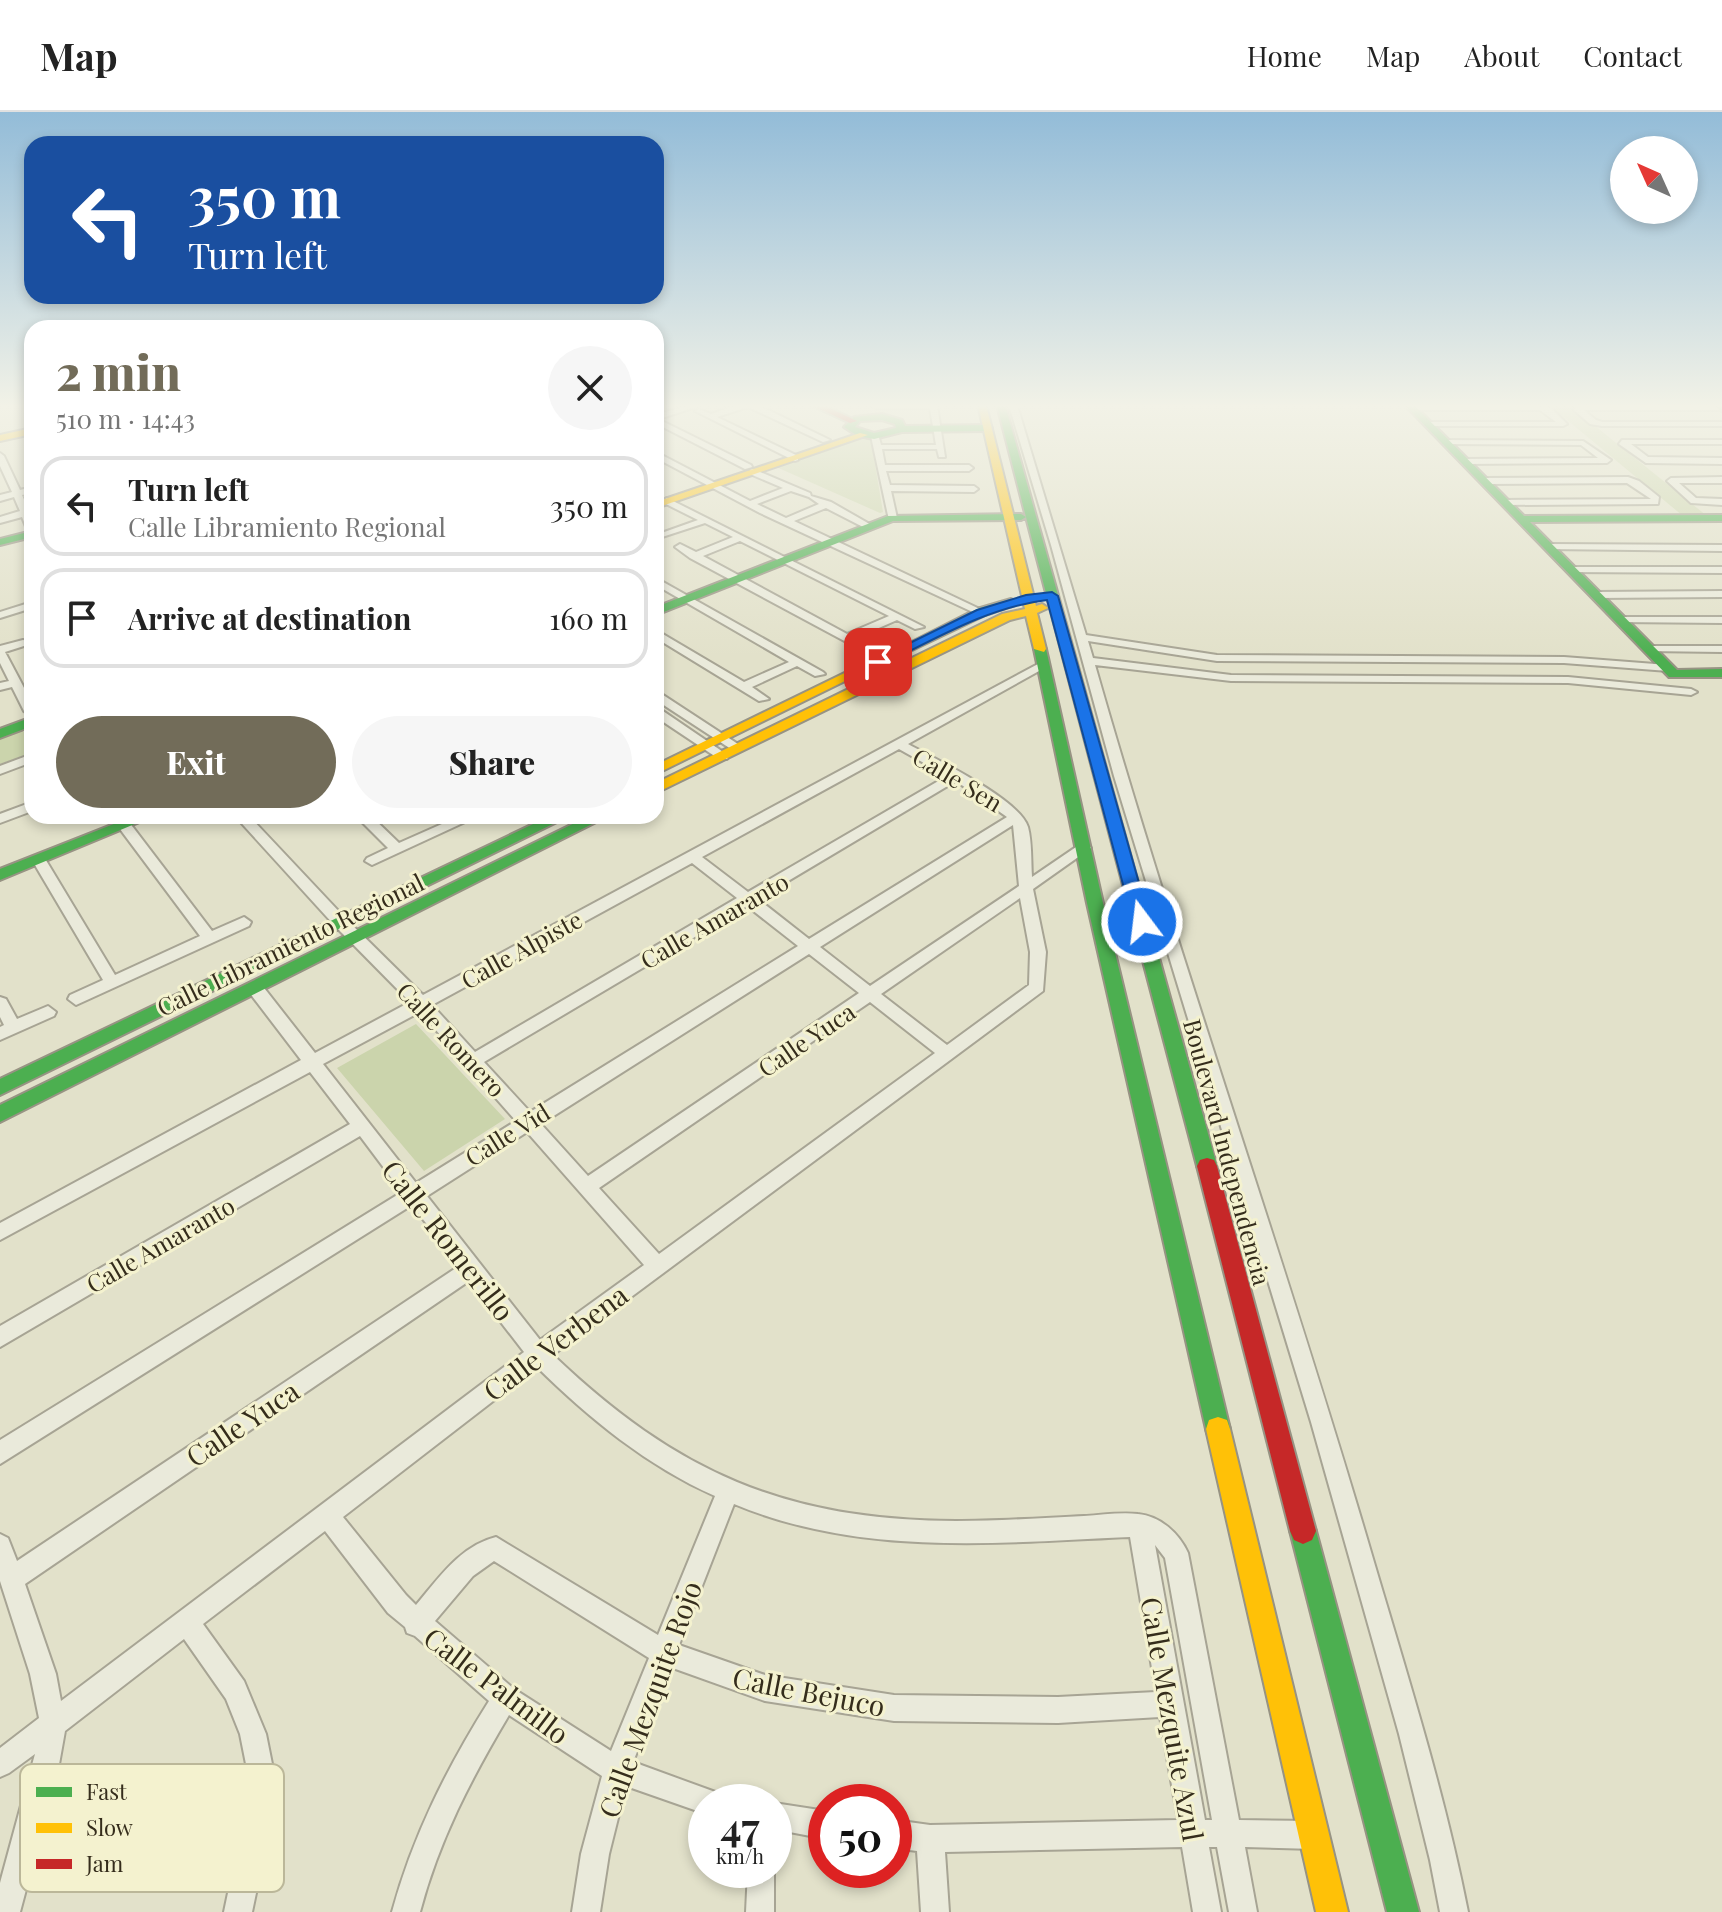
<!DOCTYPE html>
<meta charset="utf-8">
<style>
body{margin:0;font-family:"Playfair Display",serif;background:#f6f6f6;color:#222;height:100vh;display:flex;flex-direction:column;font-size:30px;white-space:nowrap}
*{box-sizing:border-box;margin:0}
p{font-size:26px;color:#767676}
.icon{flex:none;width:44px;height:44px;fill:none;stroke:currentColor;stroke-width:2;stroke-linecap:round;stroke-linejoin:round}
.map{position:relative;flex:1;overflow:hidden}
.sheet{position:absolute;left:24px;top:208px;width:640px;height:504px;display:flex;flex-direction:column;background:#fff;border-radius:24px;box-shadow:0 4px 12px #0003}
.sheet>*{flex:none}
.hud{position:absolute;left:24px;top:24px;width:640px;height:168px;border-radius:24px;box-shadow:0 4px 12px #0003;background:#1a4fa0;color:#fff;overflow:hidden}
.needle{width:52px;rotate:315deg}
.fabs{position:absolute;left:1610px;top:24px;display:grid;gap:16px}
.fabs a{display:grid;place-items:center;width:88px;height:88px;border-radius:50%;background:#fff;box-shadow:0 4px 12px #0003;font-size:40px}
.speed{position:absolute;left:688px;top:1672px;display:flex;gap:16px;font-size:40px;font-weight:700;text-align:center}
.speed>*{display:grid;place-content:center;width:104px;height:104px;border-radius:50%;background:#fff;box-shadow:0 4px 12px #0003;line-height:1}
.speed small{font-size:20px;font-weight:400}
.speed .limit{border:12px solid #d22;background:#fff;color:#111}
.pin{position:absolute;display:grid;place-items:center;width:68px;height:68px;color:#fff;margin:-34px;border-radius:16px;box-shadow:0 4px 12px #0006}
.me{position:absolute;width:88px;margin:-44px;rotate:345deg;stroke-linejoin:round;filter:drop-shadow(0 0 6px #0008)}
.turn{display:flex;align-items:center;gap:28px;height:168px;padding:0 32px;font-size:36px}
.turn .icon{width:104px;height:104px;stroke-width:2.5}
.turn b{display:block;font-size:56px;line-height:68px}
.round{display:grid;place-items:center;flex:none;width:84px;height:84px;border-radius:42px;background:#f6f6f6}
.head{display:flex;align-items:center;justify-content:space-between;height:136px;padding:0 32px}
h1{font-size:48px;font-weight:800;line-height:60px;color:#726c59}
.primary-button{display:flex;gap:16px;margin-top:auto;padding:16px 32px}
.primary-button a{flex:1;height:92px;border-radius:48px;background:#726c59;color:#fff;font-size:32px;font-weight:800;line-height:92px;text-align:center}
.primary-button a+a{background:#f6f6f6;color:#222}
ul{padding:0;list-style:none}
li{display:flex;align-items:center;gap:24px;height:100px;margin:0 16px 12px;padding:0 16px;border:4px solid #e0e0e0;border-radius:24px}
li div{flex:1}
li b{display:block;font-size:30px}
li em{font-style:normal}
header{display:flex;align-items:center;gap:48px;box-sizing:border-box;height:112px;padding:0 40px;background:#fff;border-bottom:2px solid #e0e0e0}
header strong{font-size:38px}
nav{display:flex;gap:44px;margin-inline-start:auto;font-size:28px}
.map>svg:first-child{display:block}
.green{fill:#cbd4ac}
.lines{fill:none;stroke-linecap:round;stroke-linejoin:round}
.street-casing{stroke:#a7a494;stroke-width:4}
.fast-casing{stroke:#979383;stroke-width:4}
.slow-casing{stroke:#979383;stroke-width:4}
.jam-casing{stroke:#979383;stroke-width:4}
.street{fill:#eaeadb;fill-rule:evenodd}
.fast{fill:#4caf50;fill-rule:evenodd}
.slow{fill:#ffc107;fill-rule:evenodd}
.jam{fill:#c62828;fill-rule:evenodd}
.route{fill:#1a73e8;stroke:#114b97;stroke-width:2}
.labels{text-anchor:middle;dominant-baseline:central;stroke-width:6;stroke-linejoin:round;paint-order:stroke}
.street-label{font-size:24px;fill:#352d1c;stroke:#f4f2cf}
.near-street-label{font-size:28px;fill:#352d1c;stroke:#f4f2cf}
.key{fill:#f4f2cf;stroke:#bbb799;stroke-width:2}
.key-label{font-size:22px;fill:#352d1c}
</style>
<header>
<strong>Map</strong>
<nav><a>Home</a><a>Map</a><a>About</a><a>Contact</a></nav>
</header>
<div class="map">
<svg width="1722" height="1800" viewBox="0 0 1722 1800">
<rect width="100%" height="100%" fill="#e2e1ca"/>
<path class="green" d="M1549 293H1569L1707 404H1683Z
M858 325 871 328 883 400 880 401 774 354Z
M18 619H23L32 631V641L0 652V627Z
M416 912 505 1007 424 1059 337 956Z"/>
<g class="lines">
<g class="street-casing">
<path id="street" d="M689 293H702L656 308V303Z
M737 293H758L830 328 823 330 748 295 717 305 798 344V348L795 349 695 299 699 297 711 302Z
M937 293 945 345H939L937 337H882L885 353H969L973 356 969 359H886L890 373 974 374 978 377 974 380 891 379 897 406 889 408 871 324 878 322 881 333H936L930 296H876L872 294Z
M1009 293H1017L1086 523 1217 543 1564 545 1668 553 1674 556 1668 559 1564 551 1217 549 1088 529 1093 546 1231 563 1568 565 1691 577 1697 580 1691 583 1568 571 1231 569 1095 553C1180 851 1284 1143 1371 1440 1406 1559 1444 1678 1468 1800H1440L1430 1748 1399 1622 1311 1310 1114 664 1051 433Z
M1409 294H1540L1551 296 1567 312 1563 314H1428L1425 310H1556L1540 298H1412Z
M1577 294H1722V298H1584L1596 308 1602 310H1722V314H1602L1590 312 1574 298Z
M660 308 751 353 752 355 745 357 657 312Z
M1442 328 1583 329 1611 348 1607 351 1464 352 1460 349 1461 347 1598 346 1581 333 1445 332Z
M1622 328H1722V332H1631L1648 345 1722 346V352L1646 351 1619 332Z
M656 340 750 389 783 376 750 362V358L753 357 810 381 811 384 831 390 873 414 865 416 826 396 794 409 986 500 977 502 760 401 656 346ZM791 379 809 385 819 392 786 406 757 392Z
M0 341 4 344 20 378 32 375V381L22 383 32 406V420L27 417 22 405 0 411V405L20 399 14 385 0 389V383L12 380 0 354Z
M1628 365 1639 369 1659 385 1658 392 1505 393 1502 392V388L1651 387 1627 371 1484 372 1480 369 1484 366Z
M1722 365V371H1679L1696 386 1722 387V393L1691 391 1667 369 1671 366Z
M667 386 924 515 915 517 897 508 856 526 875 538 865 540 690 446 675 435 680 432 696 440 733 425 705 411 656 427V423L698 408 664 391 662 389ZM740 429 889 504 847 522 703 444Z
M1550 432 1722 433V439L1547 437 1545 435Z
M1572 455H1722V461L1568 460 1567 458Z
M656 466 823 560 825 562 815 564 797 554 752 575 769 587 759 589 656 526V518L744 570 789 550 656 473Z
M1722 479V485L1596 486 1591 483 1596 480Z
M32 490V496L0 506V500Z
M1622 505H1722V511L1618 510V506Z
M23 528 27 529V533L5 540 32 591 30 603 24 599 12 575 0 578V571L9 569 0 551V534Z
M1650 534H1722V540L1646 539V535Z
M1038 552 1048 554 908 632C937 648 1019 687 1028 715 1032 730 1031 749 1032 765L1079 733H1089L1091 736 1033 777 1046 840 1043 879 553 1243C677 1361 785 1408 956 1409 999 1409 1041 1406 1084 1404 1101 1403 1121 1400 1138 1402 1160 1404 1179 1421 1188 1441L1239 1708 1314 1709 1324 1713 1328 1723 1324 1733 1314 1737 1245 1735 1257 1800H1229L1217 1735H1209L1221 1800H1193L1182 1735 945 1740 949 1800H921L917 1739 894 1736V1708L930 1713 1178 1708 1160 1605 1058 1611 894 1609 765 1589 670 1555 633 1650 718 1681 722 1690H706V1702L626 1674 609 1742 600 1800H572L581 1742 602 1664 509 1603C471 1667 439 1728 420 1800H392C413 1723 447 1656 489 1589L415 1524 407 1521 405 1515 388 1501 325 1419 203 1512 244 1569 266 1622 275 1667 269 1719 252 1800H224L241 1719 249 1667 240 1622 226 1587 184 1527 65 1619 58 1658 20 1800H0V1771L35 1642 9 1661 0 1665V1636L39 1606 30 1562 0 1469V1422L8 1426 17 1449 459 1154 412 1093 0 1352V1328L402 1080 360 1024 0 1235V1214L350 1012 310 960 0 1128V1111L301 948 249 880 247 876 249 872H261L315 941 410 890 336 815 235 704H249L346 807 423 883ZM899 637 947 664 748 780 702 745ZM956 669 1007 705 809 827 758 787ZM1013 713 1019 774 870 874 820 835ZM692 751 737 786 475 940 432 893ZM1020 786 1030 840 1029 873 947 933 881 882ZM747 794 798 834 530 1000 484 950ZM809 842 859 881 588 1064 541 1012ZM870 890 935 941 659 1142 599 1076ZM420 900 516 1009 416 1071 323 952ZM527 1020 644 1153 540 1228 427 1084ZM469 1169 524 1240 61 1589 56 1562 25 1472ZM537 1255C589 1306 647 1354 715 1384L658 1523 496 1425C460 1434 439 1466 416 1493L406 1483 343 1405ZM734 1392C861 1445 997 1431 1130 1425L1156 1580 1058 1585 894 1583 765 1563 679 1533ZM1155 1433 1165 1446 1212 1708H1205ZM494 1449 649 1546 611 1639 514 1577 435 1509 473 1464Z
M656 580 660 581 744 636 738 640 734 639 656 588Z
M656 596 660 597 729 644 727 647H719L656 605Z
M32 642V650L0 662V654Z
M32 690V699L0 711V702Z
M356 704H371L399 731 460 704H478L372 753 365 749 367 746 388 736Z
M124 709 129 710 212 819 244 805 251 810 249 814 76 893 68 887 70 883 103 868 32 748 34 745H44L115 863 200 824 117 713Z
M0 885 6 887 17 907 48 894 56 900 54 904 0 928V915L4 913 0 905Z
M774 1691 826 1699V1727L774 1717Z
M774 1753V1800H746L748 1758H774Z"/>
</g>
<g class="fast-casing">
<path id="fast" d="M997 293H1005L1217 1054 1214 1060 1207 1062 1200 1060 1197 1054 1026 405 1021 408 893 409 656 503V495L888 404 1021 402 1026 405Z
M1405 293H1414L1524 404 1722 403V409L1530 410 1677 558 1722 557V565H1669Z
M1713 293H1722V299Z
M882 302 902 308 905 314 987 313 992 316 987 319 902 320 874 327 858 324 844 315 854 305ZM882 308 895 312 896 316 874 321 855 315 860 309Z
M32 419V425L0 433V427Z
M1011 487 1015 489V493L985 503 910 539 900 536 977 497Z
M1040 533 1046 537 1103 791 1230 1317 1227 1326 1218 1329 1209 1326 1206 1317 1087 791 1034 537Z
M32 605V614L0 626V617Z
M134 704H154L0 768V757Z
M550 704H569L0 983V967Z
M589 704H608L0 1010V993Z
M1303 1406 1312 1410 1316 1419 1419 1800H1387L1290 1419 1294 1410Z"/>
</g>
<g class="slow-casing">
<path id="slow" d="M978 293H986L1036 494 1042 492 1048 496 1037 501 1046 537 1044 540 1034 537 1026 504 1010 508 656 681V671L1002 502 1025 497Z
M32 316V322L0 329V323Z
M860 321 868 323 656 396V390Z
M902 533 912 536 656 662V653Z
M1218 1305 1227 1308 1230 1317 1348 1800H1316L1206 1317 1209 1308Z"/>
</g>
<g class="jam-casing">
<path id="jam" d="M811 293H823L857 309 850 311Z
M1207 1046 1214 1048 1217 1054 1316 1419 1312 1428 1303 1432 1294 1428 1290 1419 1197 1054 1200 1048Z"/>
</g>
<use href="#street" class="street"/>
<use href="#fast" class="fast"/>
<use href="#slow" class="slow"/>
<use href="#jam" class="jam"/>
</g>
<linearGradient id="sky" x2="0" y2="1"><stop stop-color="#93bcd8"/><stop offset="0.54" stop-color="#f2f2e7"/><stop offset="1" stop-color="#f2f2e7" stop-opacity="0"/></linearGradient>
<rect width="1722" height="545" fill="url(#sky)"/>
<path class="route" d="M1052 480 1058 484 1150 810 1142 816 1133 810 1047 488C988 495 935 527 882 553L871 550 977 498 1026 483Z"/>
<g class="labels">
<g class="street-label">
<text transform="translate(958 667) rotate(31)">Calle Sen</text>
<text transform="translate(714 808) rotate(-30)">Calle Amaranto</text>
<text transform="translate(290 832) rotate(-26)">Calle Libramiento Regional</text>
<text transform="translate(521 837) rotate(-29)">Calle Alpiste</text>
<text transform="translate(452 927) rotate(47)">Calle Romero</text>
<text transform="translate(806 927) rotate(-34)">Calle Yuca</text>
<text transform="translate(507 1022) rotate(-32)">Calle Vid</text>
<text transform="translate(1228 1040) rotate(75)">Boulevard Independencia</text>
<text transform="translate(160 1132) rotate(-30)">Calle Amaranto</text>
</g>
<g class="near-street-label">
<text transform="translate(449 1128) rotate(52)">Calle Romerillo</text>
<text transform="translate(555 1230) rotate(-37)">Calle Verbena</text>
<text transform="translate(242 1311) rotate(-34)">Calle Yuca</text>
<text transform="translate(497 1573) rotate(37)">Calle Palmillo</text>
<text transform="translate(809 1579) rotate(11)">Calle Bejuco</text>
<text transform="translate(649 1587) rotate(-70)">Calle Mezquite Rojo</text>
<text transform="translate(1173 1607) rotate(80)">Calle Mezquite Azul</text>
</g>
</g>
<rect x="20" y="1652" width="264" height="128" rx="12" class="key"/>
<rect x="36" y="1675" width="36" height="10" fill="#4caf50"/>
<rect x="36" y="1711" width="36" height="10" fill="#ffc107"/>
<rect x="36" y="1747" width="36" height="10" fill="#c62828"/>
<g class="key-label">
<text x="86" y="1688">Fast</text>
<text x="86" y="1724">Slow</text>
<text x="86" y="1760">Jam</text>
</g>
</svg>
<div class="fabs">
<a><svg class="needle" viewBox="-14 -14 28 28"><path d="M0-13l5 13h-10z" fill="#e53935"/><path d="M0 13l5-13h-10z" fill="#767676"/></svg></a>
</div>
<div class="speed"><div>47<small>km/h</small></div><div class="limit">50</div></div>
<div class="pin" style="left:878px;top:550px;background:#d93025"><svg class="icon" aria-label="arrive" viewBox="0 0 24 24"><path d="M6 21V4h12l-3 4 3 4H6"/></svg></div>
<svg class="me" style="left:1142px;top:810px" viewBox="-20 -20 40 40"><circle r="17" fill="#1a73e8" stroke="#fff" stroke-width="3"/><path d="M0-11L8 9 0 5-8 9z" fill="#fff"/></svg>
<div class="hud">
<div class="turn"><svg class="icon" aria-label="left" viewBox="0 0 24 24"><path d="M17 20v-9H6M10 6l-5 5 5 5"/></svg><div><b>350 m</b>Turn left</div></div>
</div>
<section class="sheet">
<div class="head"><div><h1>2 min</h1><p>510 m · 14:43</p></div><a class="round"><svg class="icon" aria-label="close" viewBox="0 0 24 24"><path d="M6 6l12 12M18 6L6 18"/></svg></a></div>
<ul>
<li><svg class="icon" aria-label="left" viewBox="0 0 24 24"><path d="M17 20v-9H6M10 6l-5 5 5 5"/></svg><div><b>Turn left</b><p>Calle Libramiento Regional</p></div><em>350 m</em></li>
<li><svg class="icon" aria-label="arrive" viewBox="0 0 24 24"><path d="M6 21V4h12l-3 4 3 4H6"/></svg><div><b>Arrive at destination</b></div><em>160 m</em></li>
</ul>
<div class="primary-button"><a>Exit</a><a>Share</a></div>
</section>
</div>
